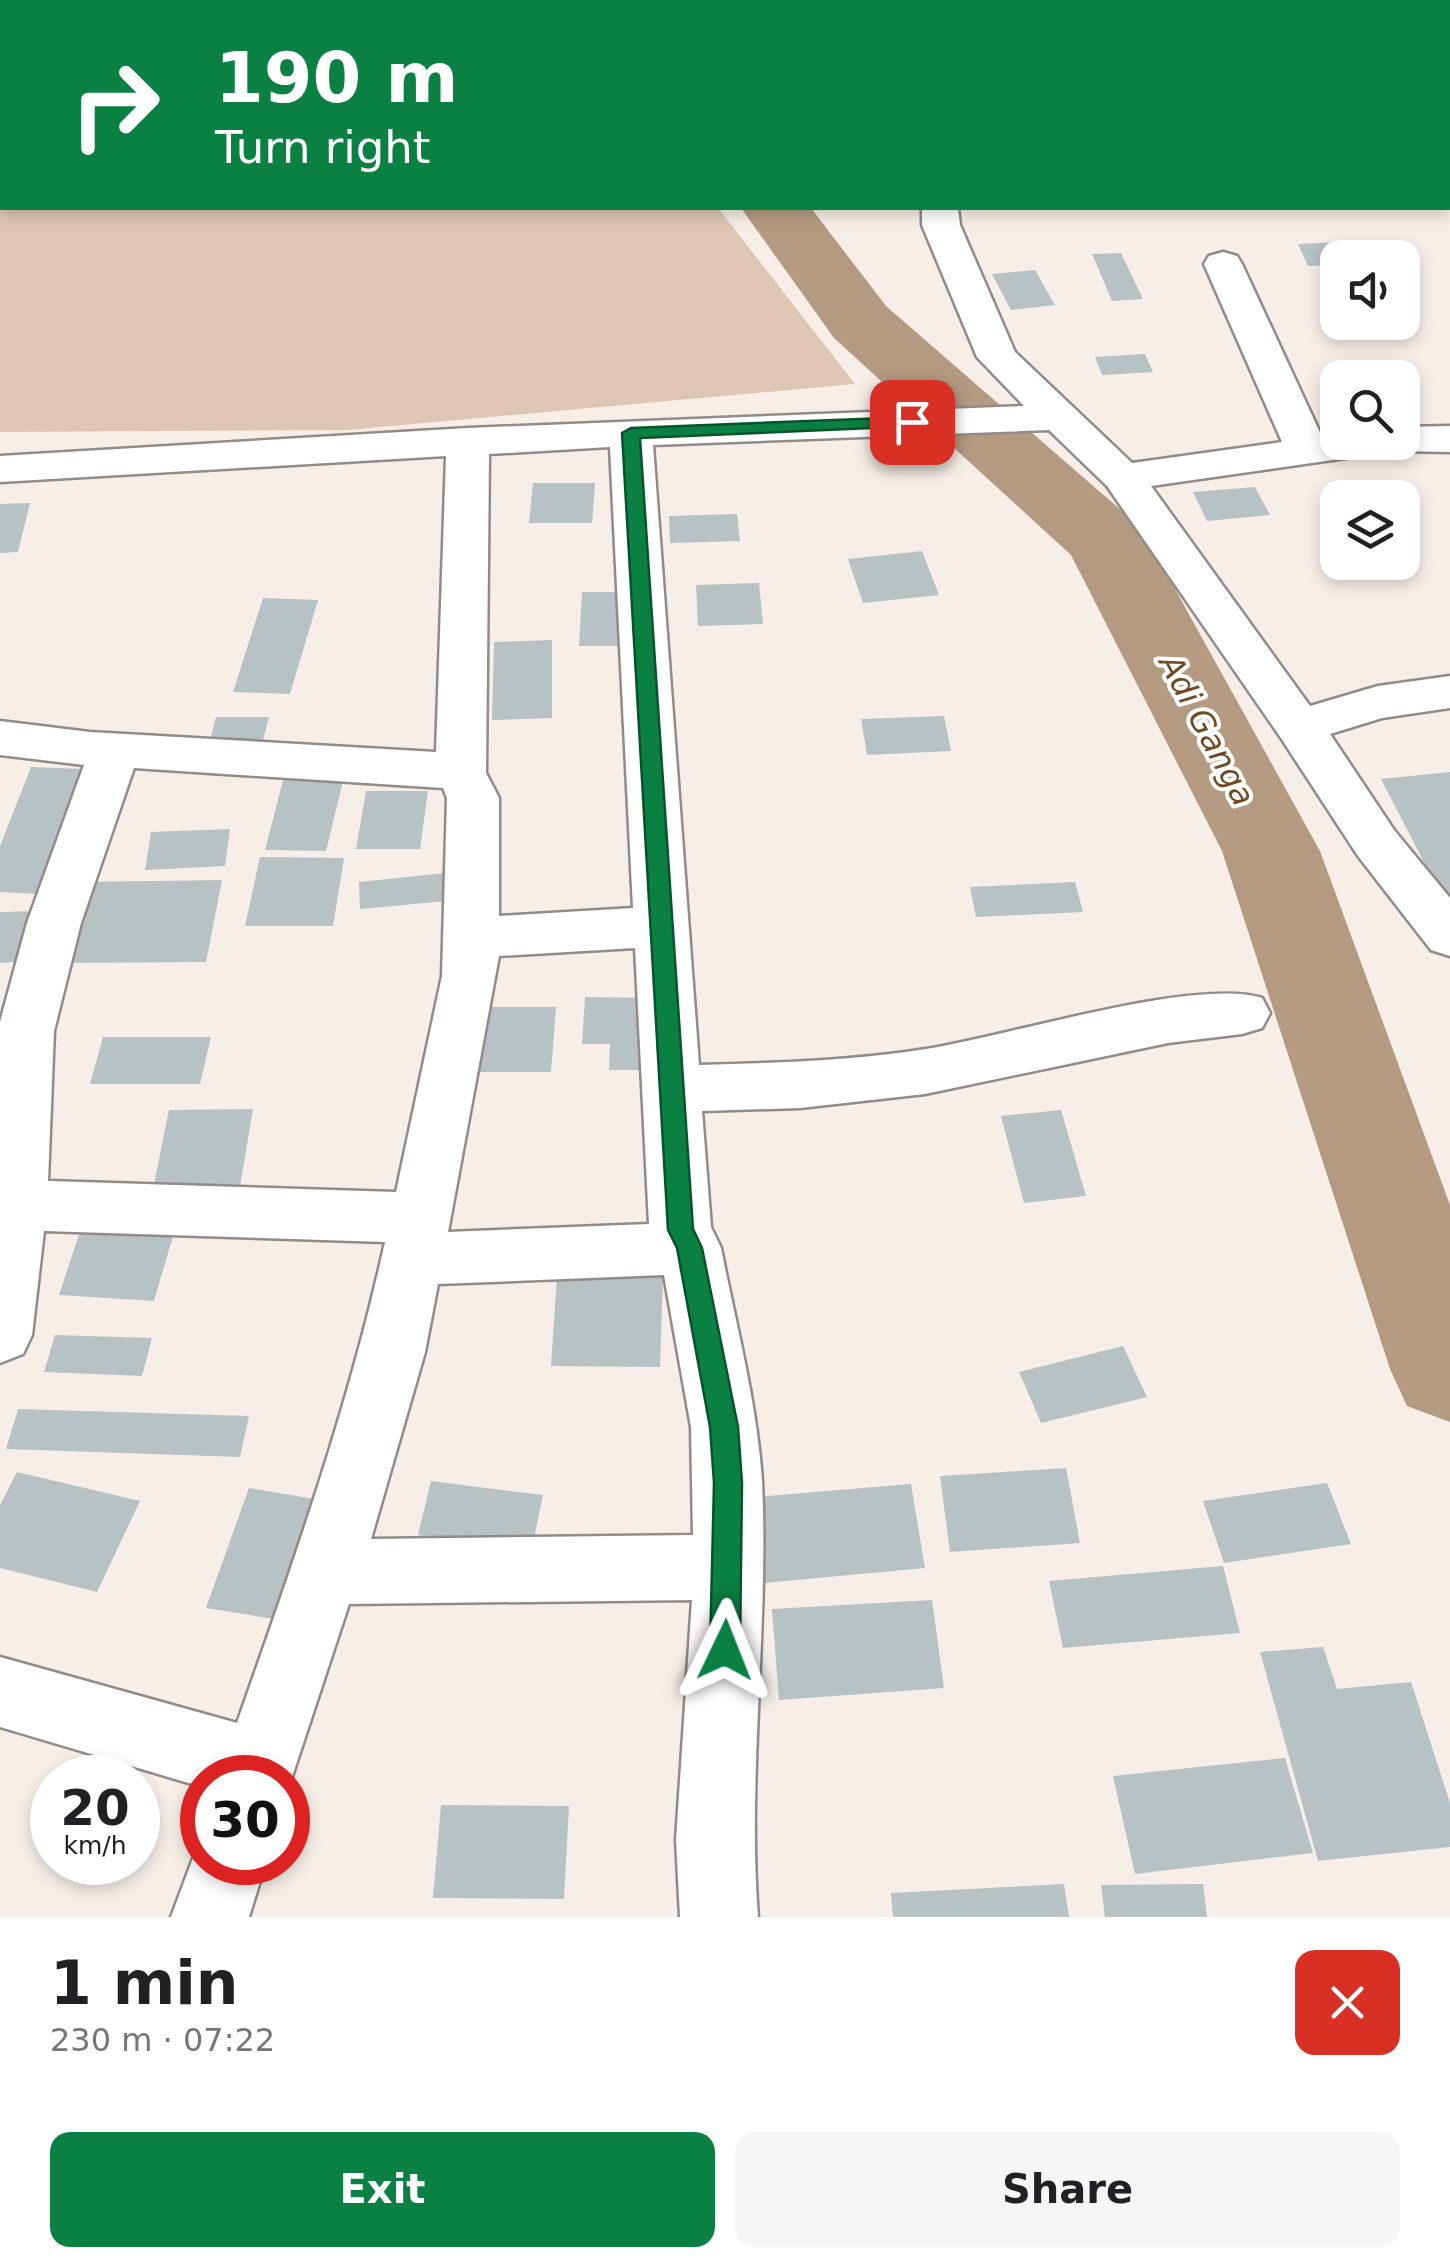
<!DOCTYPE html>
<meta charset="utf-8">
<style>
body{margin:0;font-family:"DejaVu Sans",sans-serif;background:#f6f6f6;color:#202124;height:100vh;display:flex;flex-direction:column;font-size:38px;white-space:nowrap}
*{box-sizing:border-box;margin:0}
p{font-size:32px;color:#757577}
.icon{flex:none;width:55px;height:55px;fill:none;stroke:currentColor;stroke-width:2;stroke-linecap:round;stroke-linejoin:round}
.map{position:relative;height:1917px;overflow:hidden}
.side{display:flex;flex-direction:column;background:#fff;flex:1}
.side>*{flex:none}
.top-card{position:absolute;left:0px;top:0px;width:1450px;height:210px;box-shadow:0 5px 15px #0003;background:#0b8043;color:#fff;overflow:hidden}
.fabs{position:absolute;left:1320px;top:240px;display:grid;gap:20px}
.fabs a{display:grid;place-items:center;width:100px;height:100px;border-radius:20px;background:#fff;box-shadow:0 5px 15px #0003;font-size:50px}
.speed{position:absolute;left:30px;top:1755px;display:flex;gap:20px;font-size:50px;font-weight:700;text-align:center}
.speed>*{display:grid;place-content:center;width:130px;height:130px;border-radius:50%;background:#fff;box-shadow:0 5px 15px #0003;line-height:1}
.speed small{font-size:25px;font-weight:400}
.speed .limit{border:15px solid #d22;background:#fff;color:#111}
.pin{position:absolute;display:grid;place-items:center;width:85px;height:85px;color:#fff;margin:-42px;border-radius:20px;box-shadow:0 5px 15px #0006}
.me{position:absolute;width:110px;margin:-55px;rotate:2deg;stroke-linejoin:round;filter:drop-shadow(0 0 8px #0008)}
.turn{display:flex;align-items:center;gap:35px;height:210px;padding:0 50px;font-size:45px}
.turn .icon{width:130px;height:130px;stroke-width:2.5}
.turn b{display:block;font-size:70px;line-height:85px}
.round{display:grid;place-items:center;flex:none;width:105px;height:105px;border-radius:20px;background:#f6f6f6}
.overview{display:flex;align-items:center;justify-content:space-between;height:170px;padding:0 50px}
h1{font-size:60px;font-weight:700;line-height:75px}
.button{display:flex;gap:20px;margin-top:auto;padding:20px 50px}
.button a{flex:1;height:115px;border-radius:20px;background:#0b8043;color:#fff;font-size:40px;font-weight:700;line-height:115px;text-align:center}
.button a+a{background:#f6f6f6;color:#202124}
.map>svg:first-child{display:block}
.green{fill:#ddc7b4}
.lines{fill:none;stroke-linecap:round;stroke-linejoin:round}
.river{fill:#b59a82;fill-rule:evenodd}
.building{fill:#b6c2c3}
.street-casing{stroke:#938b85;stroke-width:5}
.street{fill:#fff;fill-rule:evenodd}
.route{fill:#0b8043;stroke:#07532c;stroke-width:2.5}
.labels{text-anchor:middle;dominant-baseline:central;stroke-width:8;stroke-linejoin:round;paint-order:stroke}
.water-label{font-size:32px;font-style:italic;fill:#704922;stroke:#fff}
</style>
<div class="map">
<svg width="1450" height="1917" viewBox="0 0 1450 1917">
<rect width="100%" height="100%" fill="#f7efe7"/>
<path class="green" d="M0 0H641L2 2V208H718L855 384 348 430 0 432Z"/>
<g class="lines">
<path class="river" d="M741 208H811L886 306 1137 524 1149 542 1320 851 1450 1205V1422L1407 1406 1390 1369 1222 851 1071 555 834 338Z"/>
</g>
<path class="building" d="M1340 242 1348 258H1338V265L1308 266 1298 244Z
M1121 253 1143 299 1112 301 1092 254Z
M1035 270 1055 305 1011 310 992 274Z
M1145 354 1153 372 1102 375 1095 357Z
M533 483H595L592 523H529Z
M1255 487 1270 515 1207 521 1193 492Z
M30 503 18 552 0 553V504Z
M737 514 740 541 670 543 669 516Z
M922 551 939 595 863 603 848 559Z
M759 583 763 624 698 626 696 585Z
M582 592H636L634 646H579Z
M263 598 318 600 290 694 233 692Z
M552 640V718L492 720 494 642Z
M944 716 951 751 867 755 861 719Z
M216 717H269L261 748H208Z
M31 767 85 769 39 894 0 892V846Z
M1450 772V900L1444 901 1381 779Z
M283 780 343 781 326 851 265 850Z
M366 791H428L420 849H356Z
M230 829 225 866 145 870 151 832Z
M260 857 344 858 333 926H245Z
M445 873 447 901 360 909 359 882Z
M222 880 206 962 60 963 82 882Z
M1075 882 1083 912 976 917 970 887Z
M40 911 28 961 0 963V912Z
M585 997 656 998 652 1070H609L610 1044H582Z
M477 1007H556L551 1072H470Z
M103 1037H211L200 1084H90Z
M253 1109 238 1198 151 1199 169 1110Z
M1061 1110 1086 1196 1024 1203 1001 1116Z
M86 1213 178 1219 154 1301 59 1295Z
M557 1276 663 1277 660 1367 551 1366Z
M55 1335 152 1338 142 1376 44 1372Z
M1123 1346 1147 1397 1041 1423 1019 1372Z
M18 1409 249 1416 240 1457 6 1449Z
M1066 1468 1080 1543 950 1552 940 1476Z
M17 1472 140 1501 97 1592 0 1568V1505Z
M431 1481 543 1495 532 1548 418 1535Z
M1327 1483 1351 1544 1224 1563 1203 1501Z
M911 1484 925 1568 753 1584 743 1498Z
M249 1488 314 1499 274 1619 206 1608Z
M1223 1566 1240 1633 1063 1648 1049 1581Z
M932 1600 944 1688 779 1700 772 1609Z
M1323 1647 1337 1689 1411 1682 1450 1803V1847L1318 1861 1260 1652Z
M1285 1758 1313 1853 1135 1874 1113 1776Z
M441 1805 569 1806 564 1899 433 1898Z
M1064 1884 1069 1917H893L891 1893Z
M1203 1884 1207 1917H1105L1101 1885Z"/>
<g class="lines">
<g class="street-casing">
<path id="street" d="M966 0H998V2H966Z
M1360 0H1393L1394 2H1362Z
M1448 24H1450V44H1448Z
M1448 168H1450V190H1448Z
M922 208H958L960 225 1015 352 1132 463 1282 442 1204 264 1209 256 1223 252 1237 256 1242 264 1322 437 1338 435V442H1402V427L1450 426V452L1395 451 1151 486 1310 706 1378 686 1450 676V708L1382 718 1330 734 1394 830 1450 898V956L1431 950 1358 856 1281 738 1107 486 1049 430 653 445 699 1065C774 1063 851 1061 926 1049 1005 1037 1195 977 1262 998L1270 1013 1262 1028 1242 1034 1168 1043 925 1094 800 1108 702 1111 711 1227 721 1248C736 1325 757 1403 762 1481 769 1627 747 1772 758 1917H680L676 1840 692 1600 349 1604 288 1789V1778H202V1787L0 1727V1657L237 1723C293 1564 349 1406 385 1242L44 1231 32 1335 23 1354 0 1363V1022L27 923 84 765 0 755V721L90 732 436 752 446 456 0 482V456L468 428 1024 406 977 357 922 225ZM610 447 633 908 499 916V798L486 773 489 454ZM134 768 443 788 447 798 442 976 396 1192 48 1181 54 1031 81 923ZM635 948 649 1224 448 1232 499 956ZM664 1275 691 1427 693 1535 371 1539 425 1352 438 1284Z
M202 1834V1862H266L249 1917H171Z"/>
</g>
<use href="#street" class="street"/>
</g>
<path class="route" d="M912 417 921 422 918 426 640 438 693 1229 702 1248 738 1427 742 1483 740 1650 735 1660 725 1664 715 1660 710 1650 714 1483 710 1427 677 1248 668 1230 622 433 631 428Z"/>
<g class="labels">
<g class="water-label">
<text transform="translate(1207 730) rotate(62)">Adi Ganga</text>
</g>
</g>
</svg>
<div class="fabs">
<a><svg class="icon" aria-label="sound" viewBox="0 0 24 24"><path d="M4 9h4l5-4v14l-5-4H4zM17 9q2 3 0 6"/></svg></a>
<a><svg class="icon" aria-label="search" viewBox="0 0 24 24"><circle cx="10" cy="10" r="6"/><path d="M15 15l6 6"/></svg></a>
<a><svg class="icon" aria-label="layers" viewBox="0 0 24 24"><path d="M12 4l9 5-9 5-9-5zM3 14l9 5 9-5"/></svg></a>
</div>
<div class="speed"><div>20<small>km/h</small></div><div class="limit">30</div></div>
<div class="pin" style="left:912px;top:422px;background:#d93025"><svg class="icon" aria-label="arrive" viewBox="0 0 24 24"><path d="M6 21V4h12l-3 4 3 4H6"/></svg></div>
<svg class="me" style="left:725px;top:1650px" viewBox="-20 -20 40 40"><path d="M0-17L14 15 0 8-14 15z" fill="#0b8043" stroke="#fff" stroke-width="4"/></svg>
<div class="top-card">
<div class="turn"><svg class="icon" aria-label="right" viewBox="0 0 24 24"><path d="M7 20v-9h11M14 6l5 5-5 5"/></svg><div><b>190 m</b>Turn right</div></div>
</div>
</div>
<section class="side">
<div class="overview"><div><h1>1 min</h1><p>230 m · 07:22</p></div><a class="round" style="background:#d93025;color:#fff"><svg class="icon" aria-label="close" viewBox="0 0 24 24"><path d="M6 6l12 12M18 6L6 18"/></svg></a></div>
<div class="button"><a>Exit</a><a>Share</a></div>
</section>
